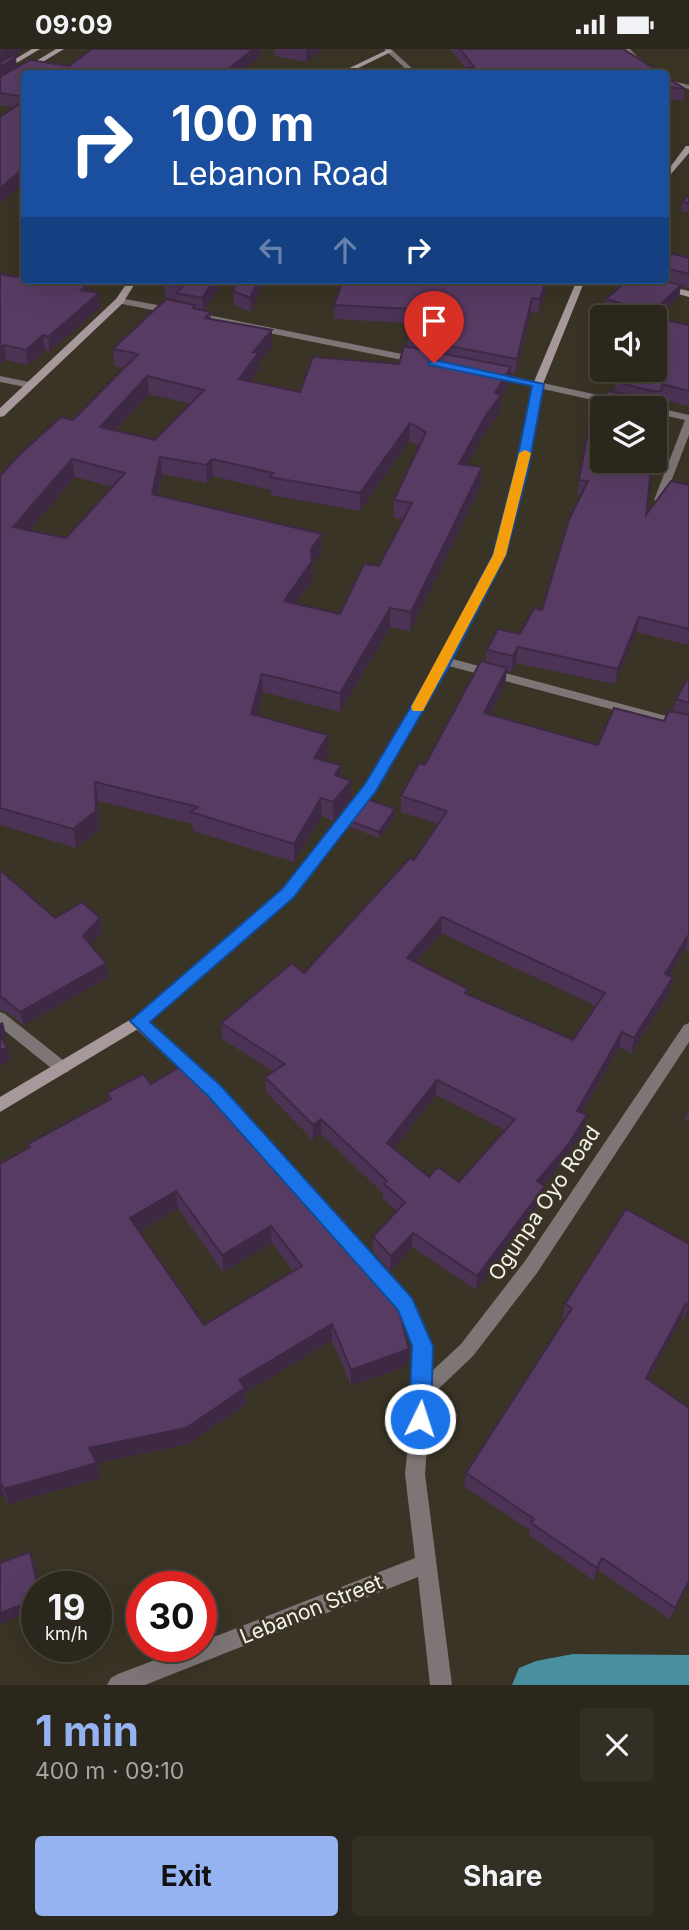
<!DOCTYPE html>
<meta charset="utf-8">
<style>
body{margin:0;font-family:Inter,sans-serif;background:#332f25;color:#f1f3f6;height:100vh;display:flex;flex-direction:column;font-size:26px;white-space:nowrap}
*{box-sizing:border-box;margin:0}
p{font-size:23px;color:#a6a5a3}
.icon{flex:none;width:38px;height:38px;fill:none;stroke:currentColor;stroke-width:2;stroke-linecap:round;stroke-linejoin:round}
.map{position:relative;height:1636px;overflow:hidden}
.side{display:flex;flex-direction:column;background:#2b271c;flex:1}
.side>*{flex:none}
.top-card{position:absolute;left:21px;top:21px;width:648px;height:214px;border-radius:7px;box-shadow:0 7px 28px #0002,0 0 0 2px #47443b;background:#1a4fa0;color:#fff;overflow:hidden}
.tools{position:absolute;left:590px;top:256px;display:grid;gap:14px}
.tools a{display:grid;place-items:center;width:77px;height:77px;border-radius:7px;background:#2b271c;box-shadow:0 7px 28px #0002,0 0 0 2px #47443b;font-size:35px}
.speed{position:absolute;left:21px;top:1522px;display:flex;gap:14px;font-size:35px;font-weight:700;text-align:center}
.speed>*{display:grid;place-content:center;width:91px;height:91px;border-radius:50%;background:#2b271c;box-shadow:0 7px 28px #0002,0 0 0 2px #47443b;line-height:1}
.speed small{font-size:18px;font-weight:400}
.speed .limit{border:10px solid #d22;background:#fff;color:#111}
.pin{position:absolute;display:grid;place-items:center;width:60px;height:60px;color:#fff;margin:-72px -30px;border-radius:50% 50% 50% 0;rotate:-45deg;box-shadow:0 0 7px #0007}
.pin .icon{rotate:45deg}
.me{position:absolute;width:77px;margin:-38px;rotate:4deg;stroke-linejoin:round;filter:drop-shadow(0 0 5px #0008)}
.turn{display:flex;align-items:center;gap:24px;height:147px;padding:0 35px;font-size:32px}
.turn .icon{width:91px;height:91px;stroke-width:2.5}
.turn b{display:block;font-size:49px;line-height:60px}
.lanes{display:flex;align-items:center;height:66px;padding:0 35px;background:#0003;justify-content:center;gap:35px;direction:ltr}
.lanes .off{opacity:.35}
.round{display:grid;place-items:center;flex:none;width:74px;height:74px;border-radius:7px;background:#332f25}
.head{display:flex;align-items:center;justify-content:space-between;height:119px;padding:0 35px}
h1{font-size:42px;font-weight:700;line-height:52px;color:#95b2f1}
.cta{display:flex;gap:14px;margin-top:auto;padding:14px 35px}
.cta a{flex:1;height:80px;border-radius:7px;background:#95b2f1;color:#111;font-size:28px;font-weight:700;line-height:80px;text-align:center}
.cta a+a{background:#332f25;color:#f1f3f6}
.status{display:flex;justify-content:space-between;align-items:center;height:49px;padding:0 35px;background:#2b271c;direction:ltr}
.status svg{height:19px;fill:currentColor}
.map>svg:first-child{display:block}
.lines{fill:none;stroke-linecap:round;stroke-linejoin:round}
.canal{fill:#4a8fa0;fill-rule:evenodd}
.street{fill:#7e7576;fill-rule:evenodd}
.secondary{fill:#a7989b;fill-rule:evenodd}
.wall{fill:#4c3355;fill-rule:evenodd}
.shaded-wall{fill:#3e2945}
.building{fill:#583b63;stroke:#3e2945;stroke-width:2;fill-rule:evenodd}
.route{fill:#1a73e8;stroke:#114b97;stroke-width:2}
.slow{fill:#f59e0b}
.labels{text-anchor:middle;dominant-baseline:central;stroke-width:6;stroke-linejoin:round;paint-order:stroke}
.near-street-label{font-size:21px;fill:#f5f2e8;stroke:#393425}
</style>
<div class="status"><b>09:09</b><svg viewBox="0 0 49 12"><path d="M0 12V9h3v3zM5 12V6h3v6zM10 12V3h3v9zM15 12V0h3v12zM26 1h20v11H26zM47 4h2v5h-2z"/></svg></div>
<div class="map">
<svg width="689" height="1636" viewBox="0 0 689 1636">
<rect width="100%" height="100%" fill="#393425"/>
<g class="lines">
<path class="canal" d="M573 1605 689 1606V1636H512L519 1619 536 1612Z"/>
<path class="street" d="M384 0H391L417 24H410Z
M623 0H630L653 24H646Z
M665 30 689 36V40L665 34Z
M120 249 173 259 178 262 173 265 117 254 115 252Z
M193 263 417 308 422 311 417 314 190 268 188 266Z
M492 323 644 356 649 359H629L489 328 487 326Z
M0 327 34 334 36 336 31 339 0 333Z
M654 358 689 366V386L664 451 659 454 654 451 685 371 654 364V359H651Z
M445 608 689 673V681L441 615 439 612 441 609Z
M0 963 5 965 68 1015 70 1019 68 1023 62 1025 56 1023 0 978Z
M138 967 143 969 204 1022 206 1027 204 1032 198 1033 192 1032 133 977 130 973 133 969Z
M689 974V993L537 1224 473 1307 431 1347 425 1425 452 1636H430L418 1528 145 1636H107L111 1629 118 1625 189 1598H201V1593L415 1509 405 1425 413 1343 414 1297 398 1260 359 1215 356 1210 359 1205 365 1202 371 1205C405 1242 433 1268 432 1322L461 1295 525 1212 684 976Z"/>
<path class="secondary" d="M32 0H40L0 24V19Z
M56 0H64L0 39V34Z
M387 1 393 2 348 24H339Z
M686 97H689V104L665 132V125Z
M129 231H137L123 254 4 367 0 368V359L116 250Z
M577 231H585L543 335 526 421 505 506 447 619 376 741 292 848 143 977 0 1063V1048L133 969 282 840 366 735 435 619 493 506 516 421 533 335Z
M628 231H643L689 242V248Z"/>
</g>
<path class="wall" d="M0 0 13 8 17 18 69 17 261 6 239 24H24V134L0 154 15 58 0 56Z
M275 0H322L306 13 275 7Z
M450 0H623L661 24H450V22L465 19Z
M665 27 685 40 683 52 665 50Z
M689 146V164L681 162 682 153Z
M665 203 689 209V239L681 237 679 248 654 268H625L604 262 606 250 628 231H665Z
M0 225 17 228 88 235 89 242 99 244 100 258 50 302 45 301 28 316 6 311 0 316Z
M167 231H224L203 262 211 263V270L272 281V298L259 314V320L250 332 300 343 399 315 407 298 408 289 411 274 334 270V256L549 231 538 264 531 263 515 325 510 324 509 335 501 349 500 363 485 383 467 416 482 418 481 436 410 582 390 578 340 663 263 643 256 667 328 705 324 712 341 728 351 750 333 772 322 767 294 813 193 782 192 775 98 752 99 780 76 799 0 776V427L73 371 124 319 115 317 113 300 176 252V250L165 249 164 236ZM149 345 191 355 155 391 115 382ZM409 392 419 397 394 451V469L404 470 379 517 340 565 296 555 313 530 312 517 322 503V485L158 446 162 425 207 434 213 427 271 441V446L360 462ZM75 428 113 438 66 489 29 481Z
M265 231 251 263 234 256 233 242Z
M689 276V357L659 350 646 466 689 436V596L636 583 615 635 516 614 511 623 507 622 505 635 490 666 598 696 664 672 673 663 676 650 689 627V902L685 900 669 927 673 928 669 944 631 1004 619 998 582 1064 587 1066 584 1081 564 1112 544 1136 542 1152 476 1241 412 1198 390 1222 373 1202V1188L397 1162 383 1150V1144L321 1085 313 1091 266 1043 265 1028 274 1023 222 990 221 974 304 924 414 811 438 775 401 763V747L425 716 486 614 487 601 520 585 542 561 581 446H577L579 431 601 350 615 343 616 333ZM441 884 596 957 573 991 468 945V940L416 913ZM436 1046 505 1081 459 1133 429 1128 394 1099Z
M395 760V767L379 789 350 778V772Z
M0 821 55 869 102 883 90 896 109 928 24 976 7 963 0 961Z
M151 1035 376 1225 408 1316 351 1337 332 1291 245 1344 246 1355 188 1395 97 1414 101 1429 9 1455 4 1446 0 1447V1115L29 1099 28 1095 108 1052 107 1044ZM178 1159 223 1223 272 1194 293 1222 204 1276 139 1183Z
M689 1057V1073L685 1071Z
M689 1195V1262L684 1270 682 1269 648 1330 689 1535 670 1570 598 1521 593 1531 529 1486 530 1481 464 1437 466 1424 565 1270 562 1269 565 1255Z"/>
<path class="shaded-wall" d="M4 0H25L0 16V3Z
M253 0H260L261 6 239 24H224Z
M307 0H322L306 13V1Z
M16 8 17 20 0 31V18Z
M24 119V134L0 154V139Z
M214 231H224L203 263 202 249Z
M258 231H265L251 263 250 249Z
M546 231H549L538 264 540 250Z
M88 235 89 249 81 241Z
M681 236 679 248 654 271V268H651L652 263Z
M99 244 100 258 50 302 48 288Z
M532 249 531 263 515 325 517 310Z
M272 281V298L259 314V320L239 347V330L253 303Z
M43 286 45 301 28 316 26 301Z
M4 296 6 311 0 316V299Z
M511 318 509 335 501 349 500 363 485 383 458 433 459 415 495 344Z
M147 327 149 345 102 395 100 378Z
M410 374 409 392 360 462V444Z
M160 408 162 425 154 463 152 445Z
M72 410 75 428 16 496 13 478Z
M212 410 213 427 207 434 206 416Z
M482 418 481 436 410 582 411 563Z
M322 485V503L312 517 313 530 285 570 284 552 311 500Z
M390 559V578L340 663V644Z
M639 568 636 583 615 635 618 620Z
M518 598 516 614 511 623 513 607Z
M507 619 505 635 483 680 484 664Z
M262 625 263 643 252 684 251 665Z
M328 686V705L315 727 314 709Z
M341 716V735L335 726Z
M351 732V750L333 772V753Z
M95 733 98 752 99 780 76 799 73 780Z
M321 749 322 767 294 813V795Z
M395 760V767L379 789V783Z
M442 868 441 884 406 924 407 909Z
M100 869 102 883 86 901 83 887Z
M689 885 685 900 661 940 665 925Z
M106 914 109 928 24 976 20 963Z
M673 928 669 944 631 1004 634 989Z
M3 973 6 986 0 990V974Z
M622 983 619 998 575 1077 577 1062Z
M7 998 11 1011 0 1017V1002Z
M437 1031 436 1046 386 1109 387 1094Z
M587 1066 584 1081 564 1112 535 1147 537 1132Z
M321 1070V1085L313 1091V1076Z
M545 1137 542 1152 476 1241 477 1227Z
M176 1142 178 1159 133 1187 130 1169Z
M271 1177 272 1194 223 1223 222 1206Z
M413 1184 412 1198 390 1222 391 1207Z
M686 1255 682 1269 641 1342 646 1329Z
M689 1256V1262L684 1270Z
M332 1275V1291L245 1344 246 1355 188 1395 93 1415 89 1399 239 1331Z
M409 1300 408 1316 351 1337V1321Z
M97 1414 101 1429 9 1455 4 1440Z
M0 1434 4 1446 0 1447Z
M30 1503 34 1513 40 1538H38Z
M602 1509 598 1521 593 1531 597 1519Z
M689 1532V1535L670 1570 675 1559Z
M37 1550V1561L0 1575V1564Z"/>
<path class="building" d="M92 0H253L224 24H24V48L0 44V28L30 11 69 17Z
M460 0H623L661 24H453L450 22 474 18Z
M11 7 16 8 0 18V13Z
M665 27 685 40 665 38Z
M24 52V119L0 139V68Z
M689 146V154L682 153Z
M665 203 689 209V225L665 219Z
M24 223V231H69L88 235 81 241 99 244 48 288 43 286 26 301 4 296 0 299V225L17 228Z
M167 231H214L202 249 176 244 183 237 164 236Z
M237 231H258L250 249 233 242Z
M343 231H546L540 250 532 249 517 310 408 289 413 260 334 256Z
M628 231H661L681 236 652 263 606 250Z
M166 250 195 256 193 259 211 263 205 269 272 281 253 303H259L239 330 300 343 313 308 399 315 404 297 511 318 495 344 501 346 486 366 459 415 482 418 411 563 390 559 340 644 262 625 251 665 328 686 314 709 341 716 335 726 351 732 333 753 321 749 294 795 191 763 198 758 95 733 96 762 73 780 0 759V427L20 405 61 368 73 371 138 305 113 300ZM147 327 204 341 155 391 100 378ZM410 374 426 383 394 451 412 454 379 517 364 515 340 565 284 552 312 512 311 500 322 485 152 445 160 408 206 416 212 410 273 424 270 428 360 444ZM72 410 125 424 66 489 13 478Z
M660 270 689 276V342L662 335 661 342H652L616 333 628 320H654V277Z
M609 342 632 347H652L659 353 654 394V359H602V411H652L646 466 671 432 689 436V580L639 568 618 620 518 598 513 607 487 601 498 580 520 585 534 559 542 561 569 471 588 432 579 431 594 349 601 350Z
M481 612 507 619 484 664 598 696 614 659 664 672 669 662 689 666V885L665 925 673 928 634 989 622 983 577 1062 587 1066 567 1097 537 1132 545 1137 477 1227 413 1184 391 1207 373 1188 405 1153 384 1135 387 1132 321 1070 313 1076 265 1028 285 1015 221 974 292 914 304 924 410 809 414 811 447 762 401 747 419 714 425 716ZM442 868 605 944 573 991 465 944 468 940 407 909ZM437 1031 515 1070 459 1133 438 1118 429 1128 387 1094Z
M689 627V654L676 650Z
M367 750 395 760 379 783 350 772Z
M0 821 55 869 82 853 100 869 83 887 106 914 20 963 3 949 0 948Z
M0 987 7 998 0 1002Z
M186 1014 205 1031 376 1221 374 1223 396 1251 409 1300 351 1321 332 1275 239 1331 245 1339 186 1379 89 1399 97 1414 4 1440 0 1433V1115L30 1098 28 1095 111 1050 107 1044 143 1025 151 1035ZM176 1142 222 1206 271 1177 302 1217 204 1276 130 1169Z
M626 1160 689 1195V1256L686 1255 646 1329 689 1359V1532L675 1559 602 1509 597 1519 531 1474 534 1470 466 1424 572 1259 565 1255Z
M30 1503 38 1538H37V1550L0 1564V1514Z"/>
<path class="route" d="M434 311 544 335 528 421 506 506 448 619 376 742 293 849 150 973 221 1037 412 1249 433 1297 431 1370 428 1377 420 1380 412 1377 409 1370 412 1297 398 1261 208 1047 130 972 282 840 365 735 434 619 493 506 515 421 532 337 430 316 428 314Z"/>
<path class="slow" d="M525 401 531 404 506 506 425 658 423 662H413L411 658 493 506 519 404Z"/>
<g class="labels">
<g class="near-street-label">
<text transform="translate(544 1154) rotate(-56)">Ogunpa Oyo Road</text>
<text transform="translate(311 1560) rotate(-22)">Lebanon Street</text>
</g>
</g>
</svg>
<div class="tools">
<a><svg class="icon" aria-label="sound" viewBox="0 0 24 24"><path d="M4 9h4l5-4v14l-5-4H4zM17 9q2 3 0 6"/></svg></a>
<a><svg class="icon" aria-label="layers" viewBox="0 0 24 24"><path d="M12 4l9 5-9 5-9-5zM3 14l9 5 9-5"/></svg></a>
</div>
<div class="speed"><div>19<small>km/h</small></div><div class="limit">30</div></div>
<div class="pin" style="left:434px;top:314px;background:#d93025"><svg class="icon" aria-label="arrive" viewBox="0 0 24 24"><path d="M6 21V4h12l-3 4 3 4H6"/></svg></div>
<svg class="me" style="left:420px;top:1370px" viewBox="-20 -20 40 40"><circle r="17" fill="#1a73e8" stroke="#fff" stroke-width="3"/><path d="M0-11L8 9 0 5-8 9z" fill="#fff"/></svg>
<div class="top-card">
<div class="turn"><svg class="icon" aria-label="right" viewBox="0 0 24 24"><path d="M7 20v-9h11M14 6l5 5-5 5"/></svg><div><b>100 m</b>Lebanon Road</div></div>
<div class="lanes"><svg class="icon off" aria-label="left" viewBox="0 0 24 24"><path d="M17 20v-9H6M10 6l-5 5 5 5"/></svg><svg class="icon off" aria-label="ahead" viewBox="0 0 24 24"><path d="M12 20V5M6 11l6-6 6 6"/></svg><svg class="icon" aria-label="right" viewBox="0 0 24 24"><path d="M7 20v-9h11M14 6l5 5-5 5"/></svg></div>
</div>
</div>
<section class="side">
<div class="head"><div><h1>1 min</h1><p>400 m · 09:10</p></div><a class="round"><svg class="icon" aria-label="close" viewBox="0 0 24 24"><path d="M6 6l12 12M18 6L6 18"/></svg></a></div>
<div class="cta"><a>Exit</a><a>Share</a></div>
</section>
